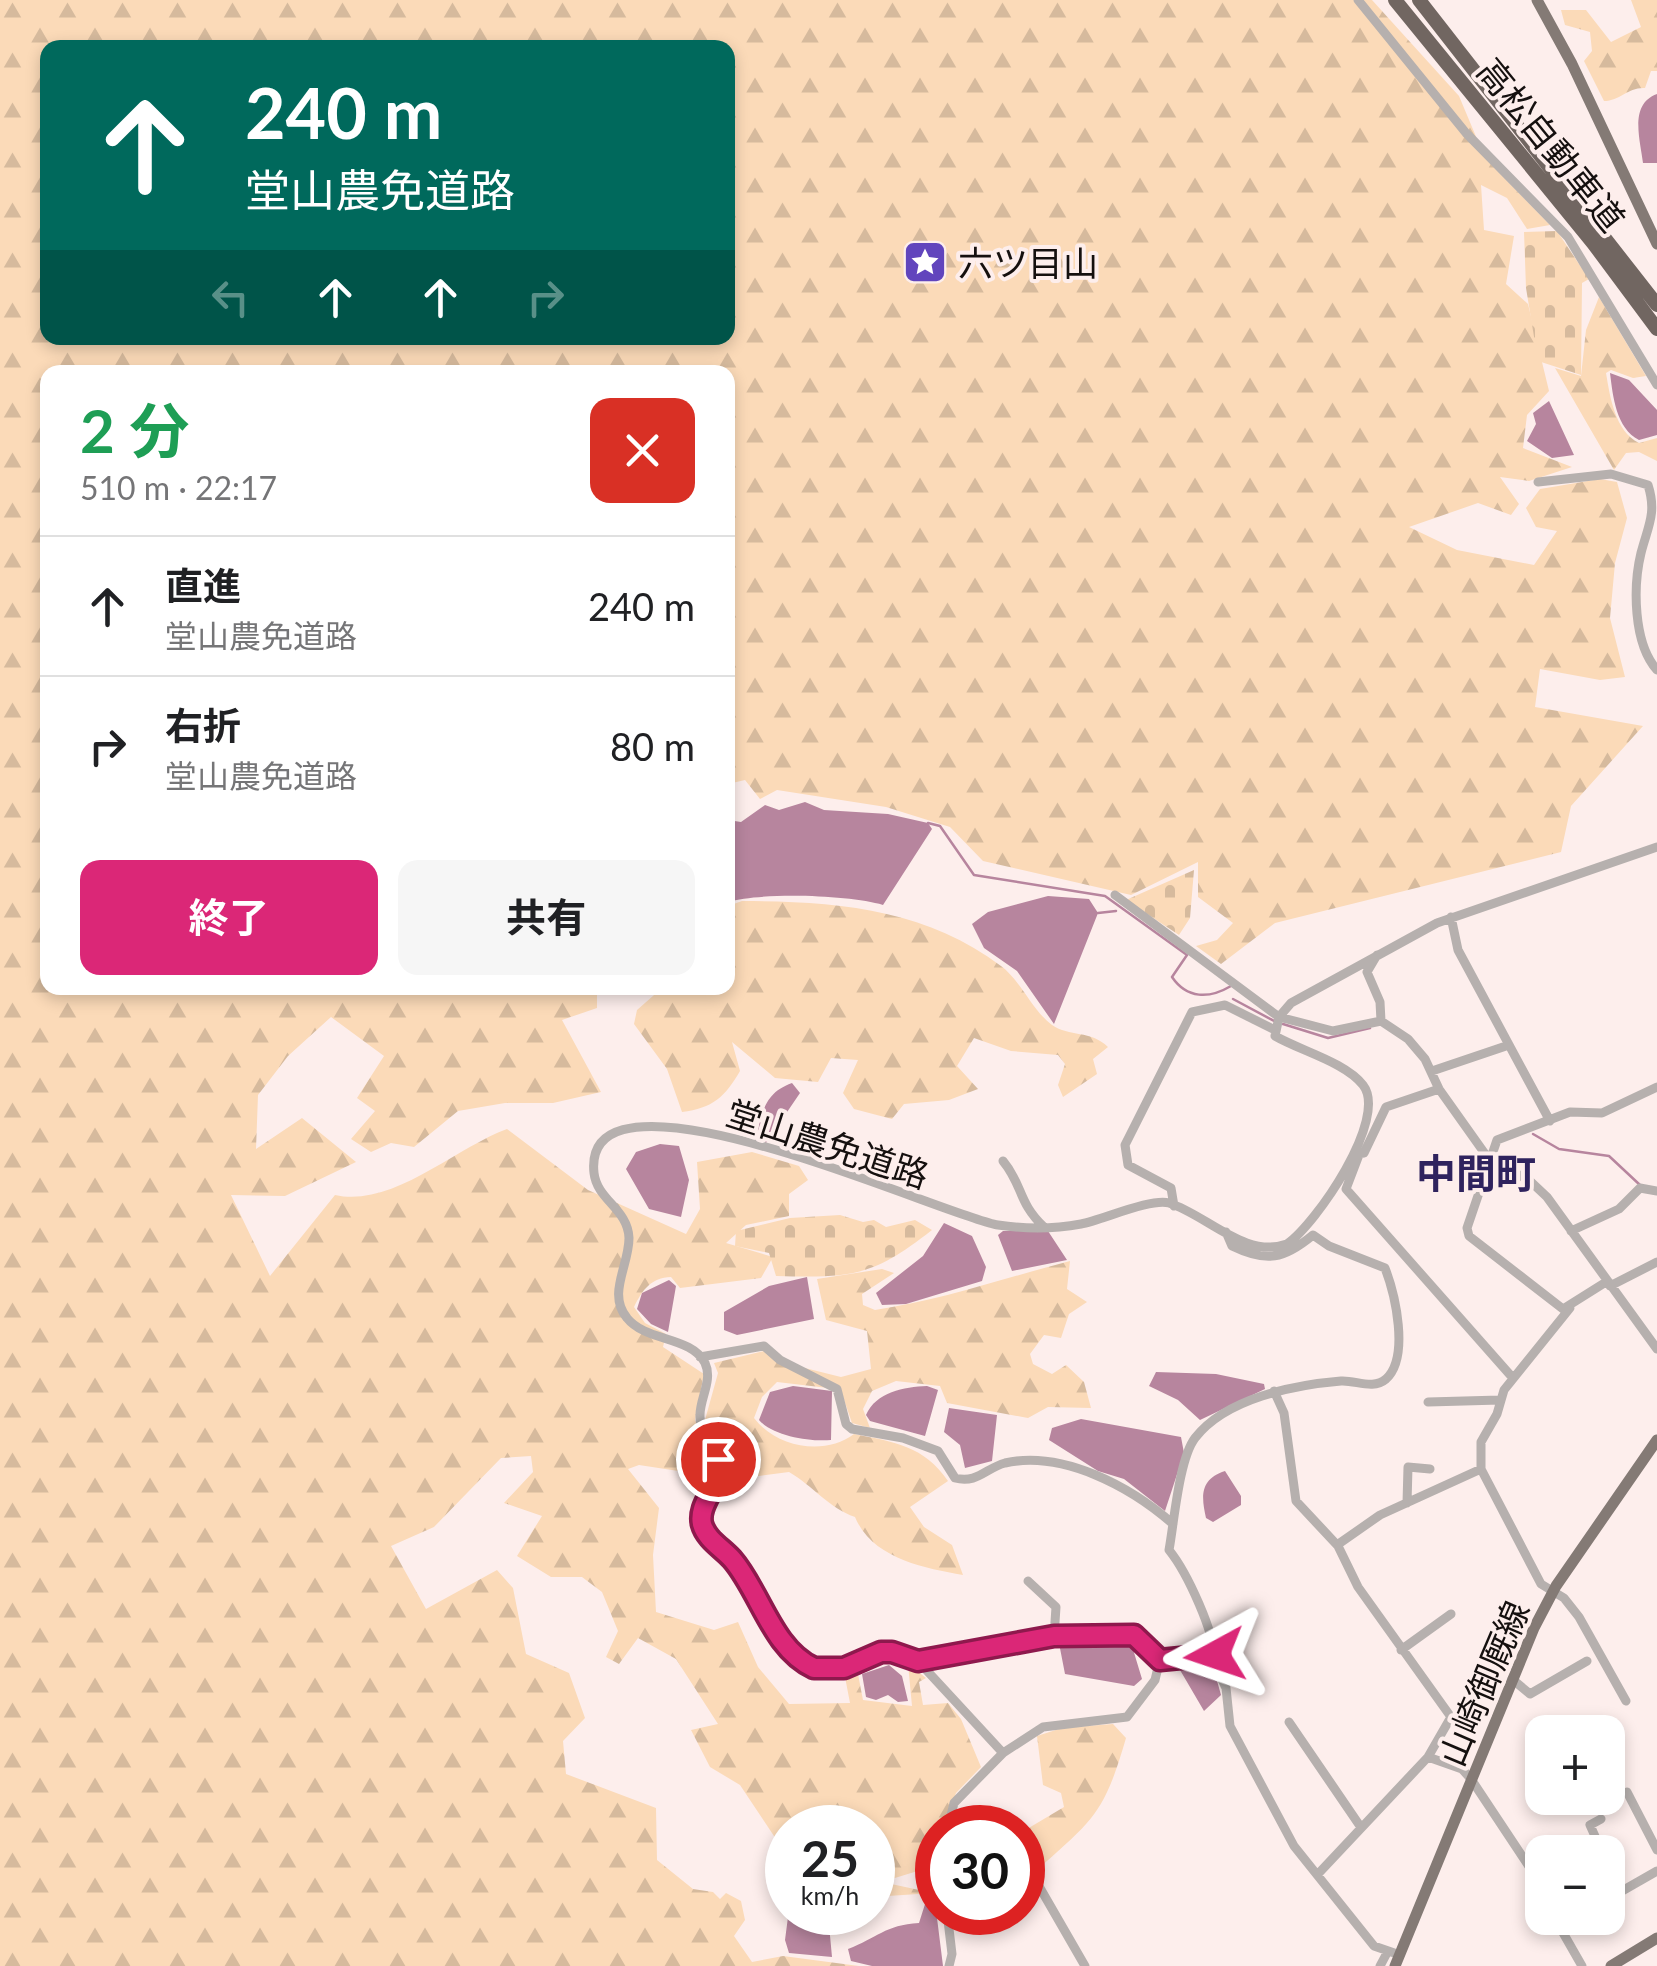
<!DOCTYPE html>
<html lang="ja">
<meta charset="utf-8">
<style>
body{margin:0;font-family:Lato,"Noto Sans JP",sans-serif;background:#f6f6f6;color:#202124;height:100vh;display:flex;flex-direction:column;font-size:38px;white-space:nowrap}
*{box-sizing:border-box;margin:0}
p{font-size:32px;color:#757577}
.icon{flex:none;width:55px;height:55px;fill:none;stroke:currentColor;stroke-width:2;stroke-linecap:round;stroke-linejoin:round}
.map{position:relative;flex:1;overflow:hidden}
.details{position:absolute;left:40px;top:365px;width:695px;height:630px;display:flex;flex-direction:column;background:#fff;border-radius:20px;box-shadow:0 5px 15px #0003}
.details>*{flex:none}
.hud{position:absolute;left:40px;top:40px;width:695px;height:305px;border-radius:20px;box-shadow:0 5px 15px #0003;background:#00695c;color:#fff;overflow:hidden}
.controls{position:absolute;left:1525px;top:1715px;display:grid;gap:20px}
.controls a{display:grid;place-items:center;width:100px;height:100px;border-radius:20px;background:#fff;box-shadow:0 5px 15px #0003;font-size:50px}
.speed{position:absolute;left:765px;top:1805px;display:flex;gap:20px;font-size:50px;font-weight:700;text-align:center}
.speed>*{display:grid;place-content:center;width:130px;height:130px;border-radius:50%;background:#fff;box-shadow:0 5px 15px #0003;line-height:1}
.speed small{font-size:25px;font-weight:400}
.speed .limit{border:15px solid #d22;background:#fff;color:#111}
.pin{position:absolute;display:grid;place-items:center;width:85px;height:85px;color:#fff;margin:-42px;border:5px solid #fff;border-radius:50%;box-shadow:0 2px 10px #0007}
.me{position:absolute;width:110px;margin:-55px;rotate:265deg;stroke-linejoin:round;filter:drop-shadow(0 0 8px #0008)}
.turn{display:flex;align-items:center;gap:35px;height:210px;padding:0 40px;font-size:45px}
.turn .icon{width:130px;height:130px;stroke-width:2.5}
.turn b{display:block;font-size:70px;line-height:85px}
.lanes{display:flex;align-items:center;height:95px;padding:0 40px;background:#0003;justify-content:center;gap:50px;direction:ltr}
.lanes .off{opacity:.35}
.round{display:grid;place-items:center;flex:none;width:105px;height:105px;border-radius:20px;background:#f6f6f6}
.head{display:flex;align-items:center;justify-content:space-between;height:170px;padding:0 40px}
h1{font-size:60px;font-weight:700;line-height:75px;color:#1e9e55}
.action{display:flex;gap:20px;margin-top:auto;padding:20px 40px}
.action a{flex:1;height:115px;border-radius:20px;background:#db2777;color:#fff;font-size:40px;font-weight:700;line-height:115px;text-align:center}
.action a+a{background:#f6f6f6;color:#202124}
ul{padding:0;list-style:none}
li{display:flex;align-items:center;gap:30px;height:140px;padding:0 40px;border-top:2px solid #e0e0e0}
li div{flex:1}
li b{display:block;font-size:38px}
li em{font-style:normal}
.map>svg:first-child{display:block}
.forest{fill:url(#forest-firs);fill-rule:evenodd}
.cemetery{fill:url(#cemetery-stones)}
.water{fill:#b7859e}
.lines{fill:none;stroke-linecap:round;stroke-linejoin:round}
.stream{stroke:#b7859e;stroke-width:2.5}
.minor{stroke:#b6b0ae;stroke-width:9}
.major{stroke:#847a75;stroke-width:11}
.highway{stroke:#716661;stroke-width:14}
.route-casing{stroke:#8e194d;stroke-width:25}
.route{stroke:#db2777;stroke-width:18}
.labels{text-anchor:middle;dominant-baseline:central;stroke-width:8;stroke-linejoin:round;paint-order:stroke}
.street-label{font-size:35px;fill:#15100f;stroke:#fdeeec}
.poi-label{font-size:35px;fill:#15100f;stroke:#fdeeec;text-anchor:start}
.quarter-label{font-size:40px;font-weight:bold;fill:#2f235e;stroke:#fdeeec}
</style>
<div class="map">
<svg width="1657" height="1966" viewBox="0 0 1657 1966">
<defs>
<pattern id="forest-firs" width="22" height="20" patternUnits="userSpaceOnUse" patternTransform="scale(2.5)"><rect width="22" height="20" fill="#fbdab8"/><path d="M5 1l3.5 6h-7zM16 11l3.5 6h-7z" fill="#d6ba9d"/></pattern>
<pattern id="cemetery-stones" width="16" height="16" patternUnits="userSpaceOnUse" patternTransform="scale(2.5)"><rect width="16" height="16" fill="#fbdab8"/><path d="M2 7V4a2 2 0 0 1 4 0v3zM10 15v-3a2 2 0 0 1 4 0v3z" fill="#d6ba9d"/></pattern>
</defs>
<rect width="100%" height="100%" fill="#fdeeec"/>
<path class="forest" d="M0 0H1372L1459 96 1485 158 1550 225 1527 229 1507 198 1481 185 1484 230 1514 236 1506 284 1528 304 1549 391 1527 415 1523 448 1572 467 1529 481 1500 477 1519 504 1511 515 1478 503 1409 527 1457 550 1534 565 1557 531 1536 527 1526 508 1540 489 1600 479 1617 482 1627 518 1615 563 1610 618 1625 677 1600 680 1540 669 1535 707 1643 726 1571 806 1561 852 1275 923 1221 964 1196 946 1217 940 1233 923 1198 897V862L1131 895 983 861 950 827 886 807 777 790 760 799 745 780 728 784V372H48V988H597V1008L562 1020 601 1092 553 1103H505L458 1111 414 1147 391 1143 371 1152 351 1139 375 1111 357 1098 384 1056 331 1017 288 1056 258 1095 256 1149 302 1118 356 1162 285 1196 231 1195 270 1276 335 1195C392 1208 455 1148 507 1129L588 1190 686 1234 700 1209 697 1162 752 1152 799 1166 808 1180 789 1194V1216L746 1225 726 1243 773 1257 761 1278 680 1288 671 1277C651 1278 643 1289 634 1307L645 1323 666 1334 663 1347 704 1374 695 1420 715 1460 711 1476 639 1465 628 1469 659 1508 653 1555 656 1612 714 1630 738 1622 758 1667 789 1704 850 1703 845 1677 857 1669 863 1700 912 1706 908 1664 926 1678 919 1682 923 1705 948 1703 961 1719 981 1767 956 1793 944 1827 938 1828 937 1865 882 1882 933 1893 873 1897 872 1828H788L787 1852 784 1851 740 1785 710 1767 691 1730 718 1724 676 1659 638 1638 619 1664 606 1657 618 1631 602 1592 582 1577H551L517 1556 542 1516 504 1503 533 1472 531 1456 501 1458 434 1527 391 1546 426 1609 497 1570 513 1588 526 1654 569 1673 585 1718 563 1741 566 1774 656 1808 657 1860 693 1889 713 1892 720 1899 726 1893 741 1901 745 1920 734 1936 752 1962 783 1956 859 1966H0ZM48 48H728V338H48Z
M1631 0H1657V71H1651L1645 88C1628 87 1620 101 1604 101L1584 61 1592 51 1590 32 1565 25 1561 10H1586L1611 42 1641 27Z
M1599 297 1646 376 1633 378 1611 370 1606 373C1610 397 1615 431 1639 443L1657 438V461L1639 452 1626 453 1614 470 1555 368 1581 376 1586 330Z
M742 901C833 901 925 908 1001 966 1021 981 1032 1010 1052 1025 1069 1037 1091 1030 1108 1047L1093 1059 1097 1074 1063 1097 1058 1085 1065 1064 1058 1055 1011 1051 974 1038 957 1066 978 1089 949 1100 904 1104 892 1119 854 1109 843 1093 858 1060 831 1058 818 1082 775 1078 732 1042 740 1071C725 1097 713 1108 682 1112L667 1069 634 1024 637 1010 662 988H728V906Z
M1070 1261 1067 1289 1087 1302 1069 1314 1061 1338 1044 1335 1030 1354 1033 1364 1052 1374 1066 1365 1084 1382 1091 1408 1048 1407 1028 1418 947 1403 940 1386 896 1381 872 1391 863 1409 870 1428 852 1423 841 1391 801 1367 841 1377 871 1369 867 1331 826 1320 817 1279 882 1269 894 1273 862 1294 863 1305 875 1310C943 1300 1004 1278 1070 1261Z
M764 1351 828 1388 777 1382 762 1397 754 1418C777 1448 825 1456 854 1434 895 1442 924 1446 948 1481L910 1507 924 1527 952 1545 963 1575C923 1568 872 1558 855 1517 829 1508 813 1486 789 1472L759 1476 728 1467 705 1420 718 1373 714 1363Z
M1113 1724 1126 1738C1104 1814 1094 1819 1037 1870L1023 1866 1022 1832 1064 1807 1061 1793 1043 1785 1037 1736 1062 1728Z"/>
<path class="cemetery" d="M1557 231 1589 279 1582 283 1581 375 1538 361 1526 288 1524 232Z
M1194 870 1190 918 1179 935 1126 900Z
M840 1215 863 1222 874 1220 886 1227 915 1220 932 1230C872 1277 852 1278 776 1276L769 1253 735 1246 736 1231 790 1218Z"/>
<path class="water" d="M1657 94V163H1643C1640 139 1629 104 1657 94Z
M1610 373 1629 380 1657 410V435L1639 440C1616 428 1613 397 1610 373Z
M1549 401 1574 455 1552 458 1527 441 1536 424 1533 413Z
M805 802 824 810 888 814 928 823 932 829 883 905C850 895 762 892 728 902V820L741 822 765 805 779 810Z
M1048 896 1089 899 1098 913 1054 1024 1017 971 984 948 972 924 988 912Z
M792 1083 800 1093 766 1143 756 1138C762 1113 764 1093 792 1083Z
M660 1144 679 1146 689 1180 681 1217 649 1209 626 1169 636 1152Z
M944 1223 972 1236 986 1267 982 1281 906 1304 882 1305 876 1293 923 1256Z
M1003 1231H1048L1067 1260 1012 1271 998 1235Z
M807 1277 814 1319 737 1335 724 1330V1312L769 1286Z
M669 1280 676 1286 668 1332 651 1324 637 1309 642 1293Z
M1156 1372 1216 1374 1264 1384 1265 1389 1200 1420 1178 1400 1149 1386Z
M793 1386 832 1391 831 1440C810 1442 773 1436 759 1420L770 1392Z
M927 1386 938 1390 925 1436 870 1421 866 1415C876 1392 904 1387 927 1386Z
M949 1408 997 1415 992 1461 965 1468 960 1445 944 1432Z
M1081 1419 1181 1437 1184 1453 1165 1511 1124 1479 1098 1471 1049 1440 1052 1428Z
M1225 1471 1241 1496V1505L1213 1522 1206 1518C1201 1496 1200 1479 1225 1471Z
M1058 1638H1124L1132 1646 1142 1679 1134 1686 1065 1674Z
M1195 1662 1214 1670 1221 1695 1204 1711 1180 1670 1166 1669V1663Z
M889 1665 902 1676 908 1701 898 1702 888 1695 876 1700 866 1697 862 1674Z
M926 1901 935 1902 943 1966H872L851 1961 848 1949C877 1938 885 1925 919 1923Z
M805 1913 828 1914 832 1957 789 1953 785 1940 788 1917Z"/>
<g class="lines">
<path class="stream" d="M928 823 940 826 974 875 1105 896 1187 955 1172 977C1187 999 1209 999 1231 986
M1098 913 1116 911
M1233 999 1276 1022
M1283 1024 1328 1038 1370 1028
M1533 1134 1559 1149 1609 1156 1640 1185"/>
<path class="minor" d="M1358 0 1466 133 1568 237 1657 385
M1538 482 1611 474 1648 485C1657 513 1648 526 1641 553 1633 586 1633 643 1657 670
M1657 847 1437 923 1291 1003 1279 1017 1333 1031 1381 1021 1408 1039 1425 1059 1439 1089 1488 1158 1530 1181 1547 1197 1657 1349
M1451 917 1458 950 1550 1121
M1377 955 1367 972 1380 1002 1381 1021
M1432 1071 1506 1046
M1357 1154 1364 1153 1386 1107 1439 1089
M1359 1155 1346 1189 1512 1377
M1003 1161C1023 1185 1018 1203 1044 1227
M1174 1206 1171 1188 1128 1165 1125 1145 1192 1012 1225 1005 1273 1029
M1571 1231 1619 1209 1640 1188 1657 1191
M1606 1282 1563 1309 1469 1236 1467 1228 1497 1140 1570 1112 1602 1113 1657 1087
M1610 1286 1657 1262
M1570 1308 1504 1390 1497 1414 1481 1442V1469L1541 1584 1564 1598 1579 1617 1626 1701
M700 1357 764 1346 780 1360 837 1389 846 1424 852 1429 903 1438 938 1451 955 1478C977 1484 986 1468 1005 1463 1063 1450 1131 1487 1173 1524
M1274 1391 1284 1413 1296 1501 1338 1546 1358 1587 1451 1717 1428 1757 1318 1874
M1428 1402 1500 1400
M1407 1503 1408 1467 1430 1469
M1337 1545 1380 1515 1481 1469
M1028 1581 1056 1607 1054 1637
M1401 1650 1451 1614
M918 1661 1054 1637 1135 1635 1160 1659 1191 1657 1214 1662 1226 1688 1230 1726 1294 1846 1374 1946 1400 1955
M1214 1662C1217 1635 1186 1571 1169 1550 1174 1523 1179 1459 1195 1438 1226 1398 1294 1385 1341 1381 1356 1380 1373 1390 1386 1379 1410 1357 1395 1294 1385 1268L1329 1246 1313 1235C1284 1259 1267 1263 1232 1246L1226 1232
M1512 1679 1530 1694 1587 1661
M1289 1722 1360 1826
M1003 1753 1043 1727 1127 1717 1155 1680 1160 1659
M1428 1757 1462 1769 1471 1779 1542 1886
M1627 1792 1657 1850
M1601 1819 1590 1825 1602 1852
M948 1828 954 1803 1003 1753 918 1661C871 1636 848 1684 805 1664 775 1636 759 1599 737 1565 724 1547 703 1538 702 1514L721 1471C717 1452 699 1435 700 1415 700 1398 713 1380 705 1363 691 1336 646 1342 627 1318 607 1294 629 1266 629 1238 628 1209 597 1200 594 1173 580 1046 948 1218 998 1225 1025 1229 1054 1229 1081 1224 1102 1220 1151 1198 1169 1203 1207 1215 1245 1259 1287 1244 1316 1224 1389 1118 1363 1085 1345 1062 1301 1051 1275 1036L1279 1017 1115 895
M1608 1865 1620 1892
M1022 1872 1036 1881 1085 1966
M1608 1899 1657 1871
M947 1912 952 1954 949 1966
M1560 1918 1562 1931 1582 1966
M1380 1966 1388 1951"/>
<path class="major" d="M1537 0 1572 64 1657 244
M1395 1966 1534 1628 1556 1586 1657 1440
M1611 1966 1657 1938"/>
<path class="highway" d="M1395 0 1593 243 1657 329
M1419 0 1657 305"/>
</g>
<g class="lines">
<g class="route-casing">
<path id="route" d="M718 1459C724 1484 697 1502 702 1524 706 1539 722 1548 732 1559 760 1591 772 1649 814 1668H844L881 1652H892L918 1661 1054 1636 1134 1635 1160 1660 1191 1657 1214 1662 1215 1655"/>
</g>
<use href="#route" class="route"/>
</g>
<defs>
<g id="sight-square" transform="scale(2.25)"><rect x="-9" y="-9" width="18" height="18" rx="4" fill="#6145bd" stroke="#fdeeec"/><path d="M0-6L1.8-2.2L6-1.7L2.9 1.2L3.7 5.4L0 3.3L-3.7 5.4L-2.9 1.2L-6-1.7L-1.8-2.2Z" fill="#fff"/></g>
</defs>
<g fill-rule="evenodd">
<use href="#sight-square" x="925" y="262"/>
</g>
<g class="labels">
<g class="street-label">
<text transform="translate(1552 144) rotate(51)">高松自動車道</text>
<text transform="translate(828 1143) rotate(18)">堂山農免道路</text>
<text transform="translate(1483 1683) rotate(-67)">山崎御厩線</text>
</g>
<g class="poi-label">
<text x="958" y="262">六ツ目山</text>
</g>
<g class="quarter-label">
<text x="1476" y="1173">中間町</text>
</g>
</g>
</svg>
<div class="controls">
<a>+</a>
<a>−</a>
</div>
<div class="speed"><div>25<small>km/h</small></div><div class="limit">30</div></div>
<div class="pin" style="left:718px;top:1459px;background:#d93025"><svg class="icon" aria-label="arrive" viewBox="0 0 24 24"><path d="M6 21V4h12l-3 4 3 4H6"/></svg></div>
<svg class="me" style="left:1215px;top:1655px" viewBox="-20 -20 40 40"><path d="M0-17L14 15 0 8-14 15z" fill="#db2777" stroke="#fff" stroke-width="4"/></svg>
<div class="hud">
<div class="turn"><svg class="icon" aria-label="ahead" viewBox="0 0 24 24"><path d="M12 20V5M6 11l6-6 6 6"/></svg><div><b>240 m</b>堂山農免道路</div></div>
<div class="lanes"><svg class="icon off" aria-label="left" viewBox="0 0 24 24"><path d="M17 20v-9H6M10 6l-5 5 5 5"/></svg><svg class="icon" aria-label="ahead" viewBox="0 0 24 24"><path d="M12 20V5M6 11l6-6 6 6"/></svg><svg class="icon" aria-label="ahead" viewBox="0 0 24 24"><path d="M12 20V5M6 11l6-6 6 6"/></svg><svg class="icon off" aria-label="right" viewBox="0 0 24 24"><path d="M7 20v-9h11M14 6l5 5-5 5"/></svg></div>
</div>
<section class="details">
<div class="head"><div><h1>2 分</h1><p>510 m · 22:17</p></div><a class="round" style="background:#d93025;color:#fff"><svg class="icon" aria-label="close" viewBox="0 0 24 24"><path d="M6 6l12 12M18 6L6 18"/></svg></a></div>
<ul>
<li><svg class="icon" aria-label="ahead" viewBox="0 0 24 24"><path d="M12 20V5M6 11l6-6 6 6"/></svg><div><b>直進</b><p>堂山農免道路</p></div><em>240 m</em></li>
<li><svg class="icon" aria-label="right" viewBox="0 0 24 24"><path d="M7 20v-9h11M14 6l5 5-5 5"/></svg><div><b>右折</b><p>堂山農免道路</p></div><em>80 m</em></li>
</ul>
<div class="action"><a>終了</a><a>共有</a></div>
</section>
</div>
